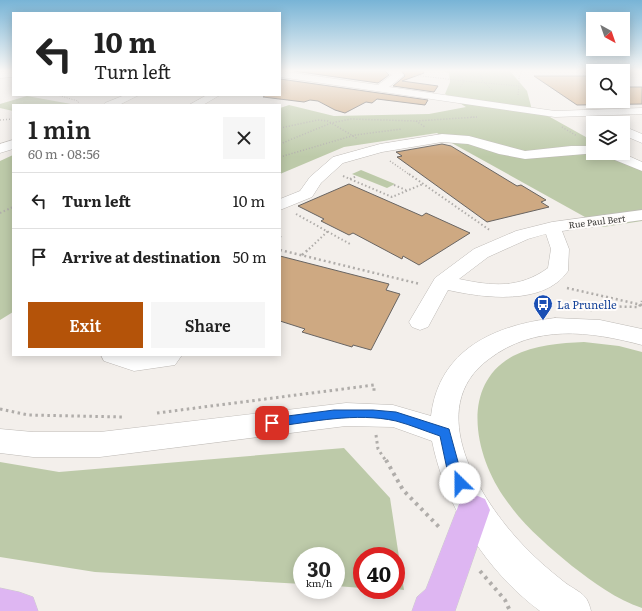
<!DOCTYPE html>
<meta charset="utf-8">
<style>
body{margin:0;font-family:Literata,serif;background:#f6f6f6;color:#222;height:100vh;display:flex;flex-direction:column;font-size:15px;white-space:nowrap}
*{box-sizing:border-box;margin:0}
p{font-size:13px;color:#767676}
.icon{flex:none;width:22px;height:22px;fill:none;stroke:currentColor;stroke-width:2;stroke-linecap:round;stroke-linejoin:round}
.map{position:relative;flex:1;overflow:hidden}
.drawer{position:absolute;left:12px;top:104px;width:269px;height:252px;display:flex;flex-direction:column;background:#fff;border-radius:0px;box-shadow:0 2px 10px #0003}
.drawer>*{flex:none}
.banner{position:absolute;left:12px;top:12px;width:269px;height:84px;border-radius:0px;box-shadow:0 2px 10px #0003;background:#fff;color:#222;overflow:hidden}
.needle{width:26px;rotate:140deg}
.buttons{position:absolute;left:586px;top:12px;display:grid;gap:8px}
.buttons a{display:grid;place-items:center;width:44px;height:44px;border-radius:0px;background:#fff;box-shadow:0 2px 10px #0003;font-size:20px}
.speed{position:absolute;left:293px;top:547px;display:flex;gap:8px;font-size:20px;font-weight:700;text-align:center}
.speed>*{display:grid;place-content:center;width:52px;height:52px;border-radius:50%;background:#fff;box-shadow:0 2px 10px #0003;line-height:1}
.speed small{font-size:10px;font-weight:400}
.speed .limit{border:6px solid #d22;background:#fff;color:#111}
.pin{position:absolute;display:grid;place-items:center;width:34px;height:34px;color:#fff;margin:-17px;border-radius:8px;box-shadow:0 2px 6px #0006}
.me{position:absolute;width:44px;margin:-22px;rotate:337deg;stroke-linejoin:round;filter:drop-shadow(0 0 3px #0008)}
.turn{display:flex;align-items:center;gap:14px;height:84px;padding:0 16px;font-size:18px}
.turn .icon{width:52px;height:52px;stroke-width:2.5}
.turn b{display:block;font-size:28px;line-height:34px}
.round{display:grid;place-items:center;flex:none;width:42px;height:42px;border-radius:0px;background:#f6f6f6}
.head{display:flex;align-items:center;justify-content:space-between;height:68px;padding:0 16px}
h1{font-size:24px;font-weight:600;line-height:30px}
.cta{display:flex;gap:8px;margin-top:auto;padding:8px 16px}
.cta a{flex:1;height:46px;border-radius:0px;background:#b45309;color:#fff;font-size:16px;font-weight:600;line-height:46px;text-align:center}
.cta a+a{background:#f6f6f6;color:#222}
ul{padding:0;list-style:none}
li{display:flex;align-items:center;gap:12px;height:56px;padding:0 16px;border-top:1px solid #e0e0e0}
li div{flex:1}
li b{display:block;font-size:15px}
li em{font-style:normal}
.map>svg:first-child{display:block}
.green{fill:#bdcaa9}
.building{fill:#cea982;stroke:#696562}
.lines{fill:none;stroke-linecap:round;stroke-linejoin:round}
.street-casing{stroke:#bebab6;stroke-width:1}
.secondary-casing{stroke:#bebab6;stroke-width:1}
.highway-casing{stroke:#cccccb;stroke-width:1}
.path-far5{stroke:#b0adaa;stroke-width:1;stroke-dasharray:1 1.5;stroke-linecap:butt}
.path-far4{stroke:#b0adaa;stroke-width:1.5;stroke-dasharray:1 2;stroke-linecap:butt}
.path-far3{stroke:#b0adaa;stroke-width:2;stroke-dasharray:1.5 2.5;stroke-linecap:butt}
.path-far2{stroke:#b0adaa;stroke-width:2.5;stroke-dasharray:2 3;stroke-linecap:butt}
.path-far1{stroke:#b0adaa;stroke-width:3;stroke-dasharray:2.5 3.5;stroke-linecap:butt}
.path{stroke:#b0adaa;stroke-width:4;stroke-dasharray:3 4.5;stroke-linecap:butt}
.street{fill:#fff;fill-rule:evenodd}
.secondary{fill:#fff;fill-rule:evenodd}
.highway{fill:#deb6f2;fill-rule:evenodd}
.route{fill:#1a73e8;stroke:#114b97}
.labels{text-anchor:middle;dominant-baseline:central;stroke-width:4;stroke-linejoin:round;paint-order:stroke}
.far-street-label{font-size:9px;fill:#3b3a38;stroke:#fffcfa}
.transit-label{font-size:11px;fill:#164399;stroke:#fffcfa;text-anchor:start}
</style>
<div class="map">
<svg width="642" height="611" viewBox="0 0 642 611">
<rect width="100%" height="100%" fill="#f3efeb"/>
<path class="green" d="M441 71H510L527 91 532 110 550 117 593 141V153H617L642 163V221L603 227 450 142 437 133 344 147 280 174V108L289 105 334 116 429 114 466 107 445 94 450 82 449 73Z
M27 96 71 104 13 105V111L0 108V104Z
M13 155V312L0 320V161Z
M361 170 395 184 387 188 352 174Z
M584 342 619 346 642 352V608C617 600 593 582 572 566 548 546 524 526 506 500 476 459 458 386 513 356 535 345 560 343 584 342Z
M344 448 390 498 404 590 396 589V556H362V588L336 586V556H302V584L95 572 0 557V462L59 472Z"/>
<path class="building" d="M294 71H385L389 75 378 83Z
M402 71H423L424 73 402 81 438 86 434 92 393 86 405 76Z
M534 76H593V101H623V87H642V104L577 105Z
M280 79 428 100 425 105 377 99 372 103 366 102 345 113 335 110 318 101 310 100 304 102 263 97 266 95H280Z
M442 144 451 146 517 186 521 185 546 200 541 202 549 207 487 222 397 157 402 156 396 152Z
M349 184 422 216 426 213 470 233 419 265 403 256 402 259 353 233 349 235 321 221 324 219 298 206Z
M280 256 389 284 386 290 400 294 371 350 353 345 352 347 302 332 305 329 280 321Z"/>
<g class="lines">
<g class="street-casing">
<path id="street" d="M13 71V77L0 78V72Z
M280 71 378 85 392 75 386 71H399L404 75 389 87 555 111 642 108V114L555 117 280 77Z
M207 95H220L203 105H189Z
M623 126 642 134V143L623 135Z
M442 134 469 136 525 151 571 146H593V153H597L525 159 499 154 468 144 442 142 382 152 343 163 321 183 312 197 280 210V199L300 191 310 177 333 157 380 144Z
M603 153H622L642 162V171L605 156Z
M642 210V220L562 231 569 249 568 271C544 306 484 298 448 290L428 327 420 330 412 327 409 322 435 278 474 249 516 231 552 222ZM546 234 551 249 548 268C519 289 492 286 459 279L488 257 528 239Z
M101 355H182L175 365 134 371 104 361Z"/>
</g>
<g class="secondary-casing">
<path id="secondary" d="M125 95H139L119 105H103L105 103Z
M13 140V149L0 153V144Z
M555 318 600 320 642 329V345C589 331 535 324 489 359 422 408 480 500 523 545 535 558 549 570 563 581 570 587 580 591 585 597 588 600 590 607 591 611H540C486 571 445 506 432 441L393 427 346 426 100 457H33L0 453V429L33 432H100L346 403 393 405 431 416C439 349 495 325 555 318Z"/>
</g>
<g class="highway-casing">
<path id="highway" d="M473 494 485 499 490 510 455 611H412L417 597 426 589 461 499Z
M0 588 19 592 33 597 38 611H0Z"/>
</g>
<path class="path-far5" d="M456 71 464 81 519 86V77L522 71
M478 71 482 80 493 91
M489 71H517
M413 75 464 81 460 88
M57 95 78 101 79 105
M518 95 519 86
M471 117H477"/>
<path class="path-far4" d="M0 120 13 119
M416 121 425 127
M562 127 577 136
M280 128 318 120 328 121 358 139
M280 144 331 123 351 119 416 121 477 117
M280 157 355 135 402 129
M390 161 410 175"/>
<path class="path-far3" d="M409 174 491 231
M343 176 392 197 423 184
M350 179 357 176
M394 185 406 190
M0 213 13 207
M296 214 350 244
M280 237 282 235
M309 249 328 231"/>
<path class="path-far2" d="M280 250 420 284
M302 255 310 248
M567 288 642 305
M592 311 590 306 639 307 642 301"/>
<path class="path-far1" d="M0 409 28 415 125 417
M157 413 374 385V394
M376 435 378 449 386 461"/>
<path class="path" d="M386 460 403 490 440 528
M480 571 505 600 510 611"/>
<use href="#street" class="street"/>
<use href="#secondary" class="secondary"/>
<use href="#highway" class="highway"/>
</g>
<linearGradient id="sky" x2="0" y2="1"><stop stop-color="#78b4d6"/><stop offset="0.45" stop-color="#faf8f6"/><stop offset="1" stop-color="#faf8f6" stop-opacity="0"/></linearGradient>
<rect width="642" height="157" fill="url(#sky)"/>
<path class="route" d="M334 410H373L396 412 449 429 460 469 466 483 465 487 460 489 455 487 447 469 440 436C425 431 411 425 396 421 356 412 312 422 272 427L268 426 267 423 268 419 272 418Z"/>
<defs>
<g id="bus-pin" transform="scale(1)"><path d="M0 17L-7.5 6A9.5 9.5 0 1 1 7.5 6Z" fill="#1a4fb4" stroke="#fffcfa"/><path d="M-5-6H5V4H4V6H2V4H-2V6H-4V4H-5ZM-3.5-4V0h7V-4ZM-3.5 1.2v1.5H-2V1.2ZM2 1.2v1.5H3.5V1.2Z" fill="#fff"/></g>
</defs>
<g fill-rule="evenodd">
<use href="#bus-pin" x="543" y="304"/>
</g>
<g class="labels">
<g class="far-street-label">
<text transform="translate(597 221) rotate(-7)">Rue Paul Bert</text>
</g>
<g class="transit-label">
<text x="557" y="304">La Prunelle</text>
</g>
</g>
</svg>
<div class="buttons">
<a><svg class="needle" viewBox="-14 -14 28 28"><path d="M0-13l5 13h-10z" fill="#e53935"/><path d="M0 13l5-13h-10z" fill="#767676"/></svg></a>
<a><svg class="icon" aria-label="search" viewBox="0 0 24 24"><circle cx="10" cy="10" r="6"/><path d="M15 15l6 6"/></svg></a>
<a><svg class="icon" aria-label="layers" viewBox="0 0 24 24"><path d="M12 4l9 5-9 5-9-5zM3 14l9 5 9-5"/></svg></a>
</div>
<div class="speed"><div>30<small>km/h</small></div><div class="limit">40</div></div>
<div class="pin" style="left:272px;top:423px;background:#d93025"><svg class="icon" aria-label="arrive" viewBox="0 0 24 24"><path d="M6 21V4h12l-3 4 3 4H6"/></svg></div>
<svg class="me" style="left:460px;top:483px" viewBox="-20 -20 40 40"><circle r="19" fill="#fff"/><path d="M0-13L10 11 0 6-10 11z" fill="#1a73e8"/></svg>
<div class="banner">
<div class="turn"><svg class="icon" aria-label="left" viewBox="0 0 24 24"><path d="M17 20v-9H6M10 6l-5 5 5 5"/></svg><div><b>10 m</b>Turn left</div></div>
</div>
<section class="drawer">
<div class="head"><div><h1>1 min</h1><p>60 m · 08:56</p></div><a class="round"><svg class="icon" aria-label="close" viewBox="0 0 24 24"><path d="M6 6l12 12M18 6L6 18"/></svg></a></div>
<ul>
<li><svg class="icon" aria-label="left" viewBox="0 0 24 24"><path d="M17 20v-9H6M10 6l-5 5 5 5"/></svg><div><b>Turn left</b></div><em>10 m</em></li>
<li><svg class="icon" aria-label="arrive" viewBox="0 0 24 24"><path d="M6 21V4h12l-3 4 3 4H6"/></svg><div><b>Arrive at destination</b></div><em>50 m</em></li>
</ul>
<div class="cta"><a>Exit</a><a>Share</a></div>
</section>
</div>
